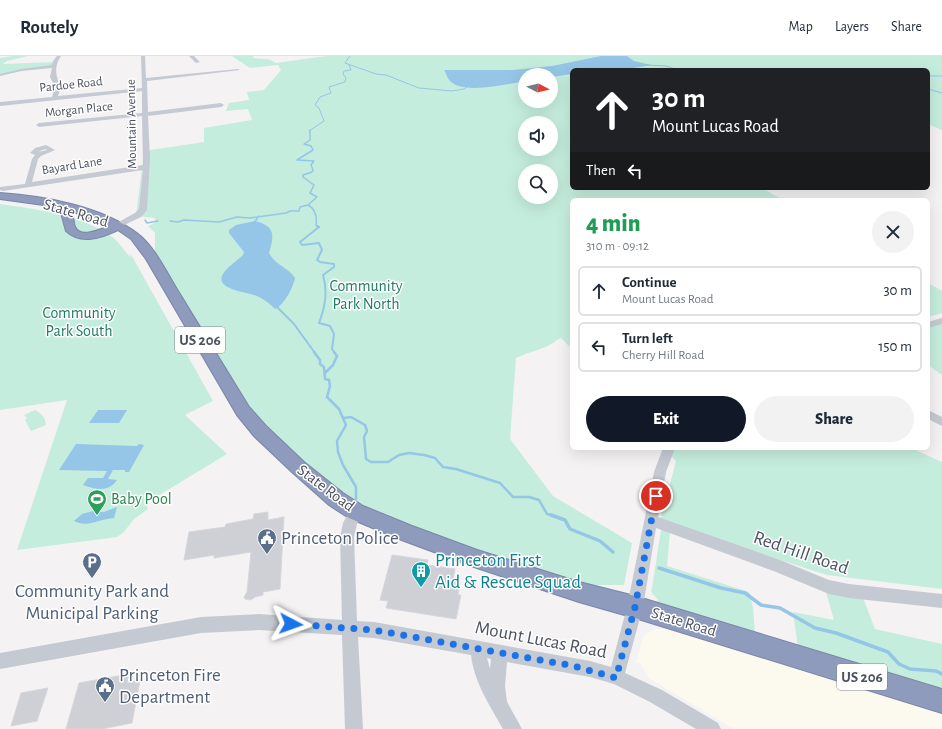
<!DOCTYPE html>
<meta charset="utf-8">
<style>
body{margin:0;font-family:"Alegreya Sans",sans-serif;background:#f2f2f3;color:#1f2937;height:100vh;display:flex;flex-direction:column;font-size:15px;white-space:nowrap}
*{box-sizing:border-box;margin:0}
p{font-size:13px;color:#747a83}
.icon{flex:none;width:22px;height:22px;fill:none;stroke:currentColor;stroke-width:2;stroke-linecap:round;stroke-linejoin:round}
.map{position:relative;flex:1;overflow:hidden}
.side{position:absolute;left:570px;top:142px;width:360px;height:252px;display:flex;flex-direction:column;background:#fff;border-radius:6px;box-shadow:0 4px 16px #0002}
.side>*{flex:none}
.guide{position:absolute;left:570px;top:12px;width:360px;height:122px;border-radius:6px;box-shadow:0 4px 16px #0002;background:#202124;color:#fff;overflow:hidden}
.needle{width:26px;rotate:97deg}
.fabs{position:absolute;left:518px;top:12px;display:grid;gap:8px}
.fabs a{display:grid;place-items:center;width:40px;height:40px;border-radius:50%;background:#fff;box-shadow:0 4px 16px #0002;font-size:20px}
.pin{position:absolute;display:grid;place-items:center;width:34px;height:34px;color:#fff;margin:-17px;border:2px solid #fff;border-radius:50%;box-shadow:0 1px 4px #0007}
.me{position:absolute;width:44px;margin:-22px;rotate:94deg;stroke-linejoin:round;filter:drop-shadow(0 0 3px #0008)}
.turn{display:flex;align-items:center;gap:14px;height:84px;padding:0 16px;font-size:18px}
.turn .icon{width:52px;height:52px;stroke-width:2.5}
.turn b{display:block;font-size:28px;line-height:34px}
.then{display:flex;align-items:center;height:38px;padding:0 16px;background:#0003;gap:8px;font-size:15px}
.round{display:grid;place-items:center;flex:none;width:42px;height:42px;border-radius:21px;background:#f2f2f3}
.head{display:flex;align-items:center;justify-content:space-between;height:68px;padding:0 16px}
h1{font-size:24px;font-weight:800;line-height:30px;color:#1e9e55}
.button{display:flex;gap:8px;margin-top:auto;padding:8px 16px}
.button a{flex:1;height:46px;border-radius:24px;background:#111827;color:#fff;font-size:16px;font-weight:800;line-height:46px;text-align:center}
.button a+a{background:#f2f2f3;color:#1f2937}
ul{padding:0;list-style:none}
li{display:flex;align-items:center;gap:12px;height:50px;margin:0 8px 6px;padding:0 8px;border:2px solid #e0e1e3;border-radius:6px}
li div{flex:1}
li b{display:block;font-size:15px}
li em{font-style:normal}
header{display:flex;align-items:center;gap:24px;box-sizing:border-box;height:56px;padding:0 20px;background:#fff;border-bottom:1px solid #e0e1e3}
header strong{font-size:19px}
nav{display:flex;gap:22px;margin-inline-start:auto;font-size:14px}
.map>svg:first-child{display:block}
.commercial{fill:#fcfaee}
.green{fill:#c5eddd;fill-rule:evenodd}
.water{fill:#95c5e7}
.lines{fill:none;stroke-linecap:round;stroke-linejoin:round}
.stream-far4{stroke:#95c5e7;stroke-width:1}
.stream-far3{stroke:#95c5e7;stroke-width:1.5}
.stream-far2{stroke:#95c5e7;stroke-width:2}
.stream-far1{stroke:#95c5e7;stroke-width:2.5}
.stream{stroke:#95c5e7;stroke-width:3.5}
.building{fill:#cfd0d6;stroke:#d6d7dd}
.highway-casing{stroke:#7986a8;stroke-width:2}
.minor{fill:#c4c9d2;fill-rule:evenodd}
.highway{fill:#8e9bbc;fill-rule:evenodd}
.route{stroke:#1a73e8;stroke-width:7;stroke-dasharray:0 12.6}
.labels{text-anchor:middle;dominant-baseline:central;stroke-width:3;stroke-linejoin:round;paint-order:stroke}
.far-street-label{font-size:13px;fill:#4b515e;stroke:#fff}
.shield{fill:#fff;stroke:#81858e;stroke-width:1}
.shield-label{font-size:15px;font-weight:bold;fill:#4b515e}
.street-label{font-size:16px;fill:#4b515e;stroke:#fff}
.park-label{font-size:16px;fill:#1f7c60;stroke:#fff}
.leisure-label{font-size:16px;fill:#27864d;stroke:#fff;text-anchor:start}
.near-service-label{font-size:19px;fill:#4e5e75;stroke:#fff;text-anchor:start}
.near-street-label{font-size:19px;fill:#4b515e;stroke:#fff}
.near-culture-label{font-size:19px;fill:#0d838f;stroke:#fff;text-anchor:start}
</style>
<header>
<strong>Routely</strong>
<nav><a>Map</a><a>Layers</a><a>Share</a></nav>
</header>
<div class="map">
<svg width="942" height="673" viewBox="0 0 942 673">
<rect width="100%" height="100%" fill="#f4f2f2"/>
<path class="commercial" d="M656 573H667L807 614 829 624 942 657V673H734L649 622 640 607H636L643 581 649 576Z"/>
<path class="green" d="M13 0H28L7 5 3 8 55 6 54 9 0 19V2Z
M232 0H254L252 2 268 3 276 7 326 0H942V74L928 68V14H572V132H762L783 144H572V293L561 282C557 283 556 285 553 287 542 294 528 296 516 302L510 383 553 440 632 487 624 529H589L475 495 371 456 343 439 291 397 259 364 237 335 155 201V177L148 170 155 167V162L136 160 144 95 204 86V72L252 64 248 53 226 55 229 47 249 44 247 36 264 34 281 14 278 9 250 12ZM525 19H551V45H525ZM525 67H551V93H525ZM525 115H551V141H525Z
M0 148C36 153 81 159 111 180 118 185 124 194 130 201V198L133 202 213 345 185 359 227 398 146 447 148 453 133 464 124 476 117 481 17 494 67 344 0 354Z
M928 227 942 235V257L928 261Z
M942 265V319L928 309V270Z
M35 354C42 358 45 361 46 369L31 375 25 364 27 362 24 359Z
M664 392H911L942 406V533L827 519 660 466 676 405Z
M661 474 670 476 667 510 749 536 753 551 755 578 655 547 658 544 651 536 652 532Z
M825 533 862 539 875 573 942 588V632L798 591 793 556 834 564Z"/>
<path class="water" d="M601 0H627L634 5 651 9 634 12 611 14 605 12 597 14H572V18L551 21V19H525V25C507 28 464 39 450 25 447 22 446 17 444 14H513L552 10Z
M255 165C276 170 274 180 269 197 275 209 288 211 295 222 293 232 284 249 275 253 269 247 263 242 254 239 246 236 214 233 223 218 227 211 237 205 243 199L244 196 229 177V174L236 169Z
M98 354H127L119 367H89Z
M76 388 137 390 139 388 144 389 129 416H125V414H113L108 423 117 424C109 436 96 434 83 429L88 422H103L107 415 59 414Z
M117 451 114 462C99 463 88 472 74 465L82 458 93 455 104 456Z"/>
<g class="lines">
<path class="stream-far4" d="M350 0 345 7 376 18 386 19 419 32 452 35 464 33 469 29
M647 9 666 10 678 14
M928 20H942
M928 33 942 37
M309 75 324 65 319 52 315 49 320 41 331 37 329 31 345 26 346 22 343 18 344 15 351 14 349 9"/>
<path class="stream-far3" d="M310 74V84L304 88 311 90 313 94 297 104 314 105 311 109 313 114 312 116 303 119V121L314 129 310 137 317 141 308 149C316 153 317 161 316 169L319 171
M145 164 147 167 158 165
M170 165 178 166 184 164 219 166 237 161 250 162 286 157 290 155H299L300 151 308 149
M254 167 259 160"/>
<path class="stream-far2" d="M317 170 319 171 300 186 302 189 319 187 322 194 317 204 320 206 334 208V211L323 219C328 236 325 251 319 267L330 270 334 278 332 293 335 297
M276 250 294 268 315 297"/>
<path class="stream-far1" d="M314 296 320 304V308L324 311 325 323 329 324 330 330 327 341 339 353 346 369 337 385 338 396 343 409 356 431V443
M325 317 333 309 337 300 334 296
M344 362 351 361 365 369 367 375 364 381 366 403 371 406H388L399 399 409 397 424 399 435 402 443 411 456 413 500 427 513 441H529L539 444 547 458 554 460"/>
<path class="stream" d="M551 459 565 464 570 473 600 485 613 496
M659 512 721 532 745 537 761 549 780 552 815 572 836 577 888 596 899 608 910 613 936 615 942 618"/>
</g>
<path class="building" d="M268 456V464L284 461 280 533 263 536V539L255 541 251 544 245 543 244 541 247 536 251 496 214 502V499L184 504 189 476 225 471 226 468 253 463 254 458Z
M392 499 428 504 427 509 455 513 453 524 460 525 458 539H461L456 563 386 552 388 545 380 544Z
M129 618 127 627 140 624 132 667 102 673H66L79 627Z
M48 632 37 665 11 670 21 637Z"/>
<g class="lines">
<g class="highway-casing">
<path id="highway" d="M0 137C44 140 102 150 138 178 154 190 167 217 178 235 201 273 225 312 249 351L266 370 304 406 343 437 363 450 412 470 477 494 579 526 635 540 942 633V657L635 562 579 546 477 512 399 483 349 462 329 449 292 416 254 380 237 359 146 203 131 183 118 174C101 182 81 189 66 175L61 157 51 150 0 143ZM71 155 109 170C101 173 81 183 75 171 73 166 74 160 71 155Z"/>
</g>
<path class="minor" d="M57 0H61C54 10 55 20 61 31L58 40 142 32 141 0H145L146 22 238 13 240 14 147 25 148 56 221 47 224 49 221 51 148 60 150 103 147 154 141 161 118 172H115V168L135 157 139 153 143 114 3 135 0 134V131L25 128 32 103 35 99 30 97 35 92 46 89 55 94 41 100 38 103 32 126 143 109 142 60 39 71 36 69 39 67 142 57V35L0 50V46L52 41 55 31 50 21 52 12 21 15 0 20V18L21 13 52 9 53 5ZM45 93 47 94 38 96Z
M189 0H194L200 6 196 7Z
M942 262V268L928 272V266Z
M928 354 942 361V370L928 363Z
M663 392H675L666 416 658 461 780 504 829 524 849 528 942 538V552L849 542 829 538 776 516 656 472 643 551 625 617 662 634 718 667 721 673H696L650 646 614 628 590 621 507 606 505 630 507 646 522 673H503C490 650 474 626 471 599L374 582 358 581 363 673H345L342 579 259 574 201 577 0 613V597L201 561 259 558 342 564 340 481 343 467 351 452 356 450 361 452 363 456 357 468 354 481 357 565 374 566 590 605 611 611 627 551 654 416ZM487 602 491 603 490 613Z"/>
<use href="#highway" class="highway"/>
</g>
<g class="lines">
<path class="route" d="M291 568 374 574 574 610 616 622 635 551 656 440"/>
</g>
<defs>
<g id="stadium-pin" transform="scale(1)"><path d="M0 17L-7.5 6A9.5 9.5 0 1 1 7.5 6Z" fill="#2e9e5b" stroke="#fff"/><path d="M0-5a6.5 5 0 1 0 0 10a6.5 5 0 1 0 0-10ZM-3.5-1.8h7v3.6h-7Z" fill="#fff"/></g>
<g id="civic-pin" transform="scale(1)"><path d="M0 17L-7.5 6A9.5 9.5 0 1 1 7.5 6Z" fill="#5c6f8a" stroke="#fff"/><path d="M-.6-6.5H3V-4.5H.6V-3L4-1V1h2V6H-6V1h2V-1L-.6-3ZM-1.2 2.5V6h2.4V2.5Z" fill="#fff"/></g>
<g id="parking-pin" transform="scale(1)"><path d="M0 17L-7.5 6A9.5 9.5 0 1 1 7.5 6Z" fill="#5c6f8a" stroke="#fff"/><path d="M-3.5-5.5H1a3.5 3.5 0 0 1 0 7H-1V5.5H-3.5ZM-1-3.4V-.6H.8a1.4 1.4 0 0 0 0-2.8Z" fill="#fff"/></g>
<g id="building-pin" transform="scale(1)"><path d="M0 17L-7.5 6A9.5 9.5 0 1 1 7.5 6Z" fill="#0f9aa8" stroke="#fff"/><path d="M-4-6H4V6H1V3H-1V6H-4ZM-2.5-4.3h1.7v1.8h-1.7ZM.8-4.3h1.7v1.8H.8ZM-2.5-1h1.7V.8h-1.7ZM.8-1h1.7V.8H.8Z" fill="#fff"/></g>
</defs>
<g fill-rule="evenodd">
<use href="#stadium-pin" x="97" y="443"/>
<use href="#civic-pin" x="267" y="482"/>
<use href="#parking-pin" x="92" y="506"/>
<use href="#building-pin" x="421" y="515"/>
<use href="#civic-pin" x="105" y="630"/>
</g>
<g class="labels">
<g class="far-street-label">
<text transform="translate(71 29) rotate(-6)">Pardoe Road</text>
<text transform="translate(79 54) rotate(-6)">Morgan Place</text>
<text transform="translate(132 68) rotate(-91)">Mountain Avenue</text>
<text transform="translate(72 110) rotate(-9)">Bayard Lane</text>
</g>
<g class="shield">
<rect x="175" y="271" width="50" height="26" rx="3"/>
<rect x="837" y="608" width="50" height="26" rx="3"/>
</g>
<g class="shield-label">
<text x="200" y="284">US 206</text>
<text x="862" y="621">US 206</text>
</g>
<g class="street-label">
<text transform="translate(76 157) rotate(16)">State Road</text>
<text transform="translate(326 432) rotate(37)">State Road</text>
<text transform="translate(684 566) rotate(17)">State Road</text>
</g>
<g class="park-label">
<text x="366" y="230">Community<tspan x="366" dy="18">Park North</tspan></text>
<text x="79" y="257">Community<tspan x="79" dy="18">Park South</tspan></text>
</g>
<g class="leisure-label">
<text x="111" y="443">Baby Pool</text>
</g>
<g class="near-service-label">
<text x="281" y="482">Princeton Police</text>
<text x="92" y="535" text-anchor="middle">Community Park and<tspan x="92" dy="22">Municipal Parking</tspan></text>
<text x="119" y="619">Princeton Fire<tspan x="119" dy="22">Department</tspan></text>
</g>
<g class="near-street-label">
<text transform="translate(801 497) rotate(19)">Red Hill Road</text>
<text transform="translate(541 584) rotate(11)">Mount Lucas Road</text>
</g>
<g class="near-culture-label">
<text x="435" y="504">Princeton First<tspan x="435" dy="22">Aid &amp; Rescue Squad</tspan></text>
</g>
</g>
</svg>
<div class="fabs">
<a><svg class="needle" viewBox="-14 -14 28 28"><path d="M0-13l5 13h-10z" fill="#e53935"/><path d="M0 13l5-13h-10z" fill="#747a83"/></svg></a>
<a><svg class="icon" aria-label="sound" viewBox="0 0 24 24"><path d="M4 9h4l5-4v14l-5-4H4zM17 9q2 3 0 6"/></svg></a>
<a><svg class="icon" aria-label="search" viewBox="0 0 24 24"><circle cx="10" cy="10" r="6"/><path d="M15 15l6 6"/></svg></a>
</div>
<div class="pin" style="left:656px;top:440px;background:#d93025"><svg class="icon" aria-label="arrive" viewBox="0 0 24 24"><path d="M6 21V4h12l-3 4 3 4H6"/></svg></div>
<svg class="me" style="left:291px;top:568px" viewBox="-20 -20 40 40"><path d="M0-17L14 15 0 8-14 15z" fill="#1a73e8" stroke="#fff" stroke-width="4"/></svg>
<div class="guide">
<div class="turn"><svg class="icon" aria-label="ahead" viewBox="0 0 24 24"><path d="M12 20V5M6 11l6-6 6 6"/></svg><div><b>30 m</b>Mount Lucas Road</div></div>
<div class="then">Then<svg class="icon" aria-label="left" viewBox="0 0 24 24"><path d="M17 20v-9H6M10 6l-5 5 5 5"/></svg></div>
</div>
<section class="side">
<div class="head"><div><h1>4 min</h1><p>310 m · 09:12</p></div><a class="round"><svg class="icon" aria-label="close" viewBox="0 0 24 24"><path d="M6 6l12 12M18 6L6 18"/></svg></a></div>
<ul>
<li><svg class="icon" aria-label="ahead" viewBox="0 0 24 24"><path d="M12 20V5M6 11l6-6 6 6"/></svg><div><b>Continue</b><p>Mount Lucas Road</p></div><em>30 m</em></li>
<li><svg class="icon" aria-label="left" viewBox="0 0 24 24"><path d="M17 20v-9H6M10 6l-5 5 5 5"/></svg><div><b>Turn left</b><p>Cherry Hill Road</p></div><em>150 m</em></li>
</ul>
<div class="button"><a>Exit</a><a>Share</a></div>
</section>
</div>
